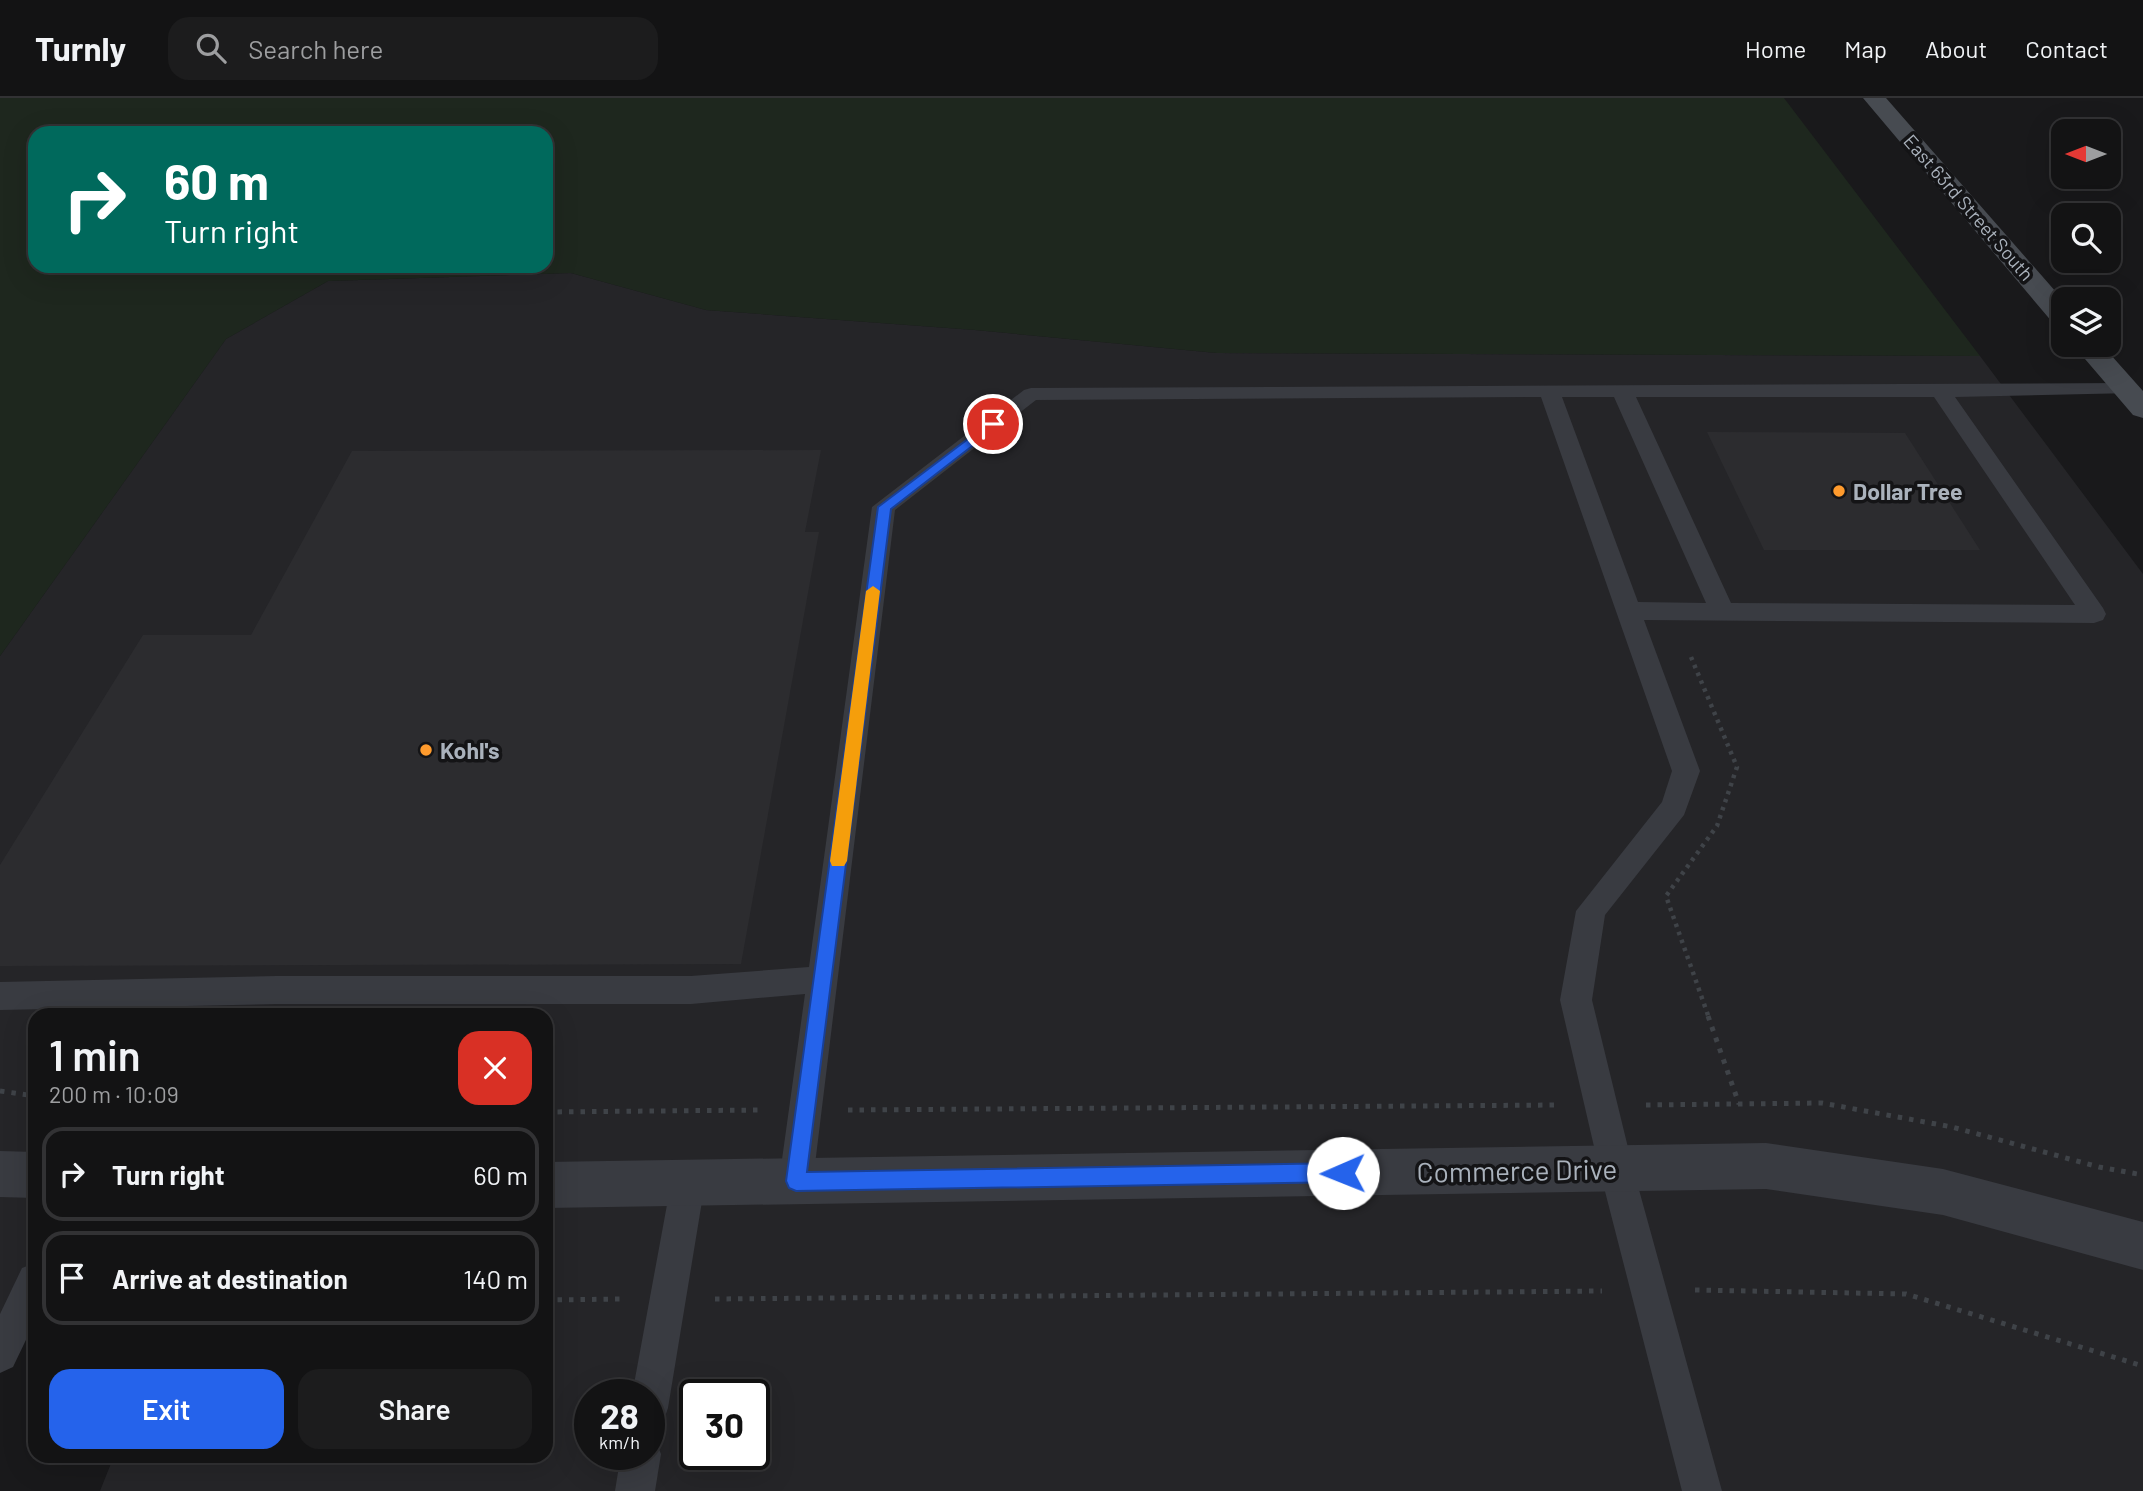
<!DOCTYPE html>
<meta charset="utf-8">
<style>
body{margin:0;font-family:Barlow,sans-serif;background:#1c1c1d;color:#f1f3f6;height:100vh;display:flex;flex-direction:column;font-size:26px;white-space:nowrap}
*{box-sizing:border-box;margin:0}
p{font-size:23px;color:#9d9ea0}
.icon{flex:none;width:38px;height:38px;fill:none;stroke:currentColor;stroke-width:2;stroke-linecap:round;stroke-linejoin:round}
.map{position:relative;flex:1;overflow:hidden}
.panel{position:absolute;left:28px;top:910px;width:525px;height:455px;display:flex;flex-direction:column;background:#131314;border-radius:21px;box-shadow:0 7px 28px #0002,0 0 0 2px #323234}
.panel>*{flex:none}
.hud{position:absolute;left:28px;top:28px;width:525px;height:147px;border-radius:21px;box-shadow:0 7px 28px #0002,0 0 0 2px #323234;background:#00695c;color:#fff;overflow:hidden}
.needle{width:46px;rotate:270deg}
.controls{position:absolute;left:2051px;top:21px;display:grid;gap:14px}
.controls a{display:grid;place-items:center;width:70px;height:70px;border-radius:14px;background:#131314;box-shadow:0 7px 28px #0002,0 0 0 2px #323234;font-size:35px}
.speed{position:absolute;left:574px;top:1281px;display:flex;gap:14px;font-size:35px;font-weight:700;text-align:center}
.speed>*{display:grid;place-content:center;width:91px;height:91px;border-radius:50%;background:#131314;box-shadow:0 7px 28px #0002,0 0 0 2px #323234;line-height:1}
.speed small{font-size:18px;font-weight:400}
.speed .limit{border:4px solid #111;border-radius:10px;background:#fff;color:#111}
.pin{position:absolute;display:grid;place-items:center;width:60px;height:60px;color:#fff;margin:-30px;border:4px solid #fff;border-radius:50%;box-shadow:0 2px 7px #0007}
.me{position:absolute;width:77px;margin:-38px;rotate:269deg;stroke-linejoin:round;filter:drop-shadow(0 0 5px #0008)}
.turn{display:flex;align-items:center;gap:24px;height:147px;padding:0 21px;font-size:32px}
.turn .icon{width:91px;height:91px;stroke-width:2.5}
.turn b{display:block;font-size:49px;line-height:60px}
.round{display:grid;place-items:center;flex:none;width:74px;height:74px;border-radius:21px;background:#1c1c1d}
.headline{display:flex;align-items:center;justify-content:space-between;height:119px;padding:0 21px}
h1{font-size:42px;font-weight:600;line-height:52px}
.button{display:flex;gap:14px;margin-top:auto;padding:14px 21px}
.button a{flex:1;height:80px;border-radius:21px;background:#2563eb;color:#fff;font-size:28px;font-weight:600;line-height:80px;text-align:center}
.button a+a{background:#1c1c1d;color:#f1f3f6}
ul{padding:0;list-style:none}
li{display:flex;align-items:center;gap:21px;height:94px;margin:0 14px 10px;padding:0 7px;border:4px solid #323234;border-radius:21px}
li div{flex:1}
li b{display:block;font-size:26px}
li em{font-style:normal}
header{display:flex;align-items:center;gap:42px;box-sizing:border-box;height:98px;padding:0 35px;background:#131314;border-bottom:2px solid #323234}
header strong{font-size:33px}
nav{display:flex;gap:38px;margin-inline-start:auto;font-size:24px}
.search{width:490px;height:63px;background:#1c1c1d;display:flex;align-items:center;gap:18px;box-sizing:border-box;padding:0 24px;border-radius:21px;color:#9d9ea0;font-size:26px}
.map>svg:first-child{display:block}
.built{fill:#252528;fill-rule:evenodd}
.green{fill:#1e271e;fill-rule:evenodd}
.building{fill:#2c2c2f}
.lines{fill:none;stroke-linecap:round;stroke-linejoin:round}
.path-far1{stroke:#3f4348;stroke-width:4.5;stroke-dasharray:3.5 5;stroke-linecap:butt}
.path{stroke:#3f4348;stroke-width:5;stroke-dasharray:4.5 7;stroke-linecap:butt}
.service{fill:#393b41;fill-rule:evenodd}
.minor{fill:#393b41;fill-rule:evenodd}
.secondary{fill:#474b51;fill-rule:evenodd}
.route{fill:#2563eb;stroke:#184099;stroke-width:2}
.slow{fill:#f59e0b}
.poi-dot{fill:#ff9b2d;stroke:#141416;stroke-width:2.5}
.labels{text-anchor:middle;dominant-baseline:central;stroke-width:7;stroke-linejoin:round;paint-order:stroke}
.far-street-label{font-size:19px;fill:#aab2bc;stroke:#141416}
.poi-label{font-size:23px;font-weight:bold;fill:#aab2bc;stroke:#141416;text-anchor:start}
.near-street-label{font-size:28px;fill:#aab2bc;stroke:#141416}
</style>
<header>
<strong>Turnly</strong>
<div class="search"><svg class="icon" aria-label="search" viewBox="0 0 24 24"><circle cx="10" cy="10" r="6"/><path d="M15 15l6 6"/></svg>Search here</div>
<nav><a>Home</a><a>Map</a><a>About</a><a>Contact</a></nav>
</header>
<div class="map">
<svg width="2143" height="1393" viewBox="0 0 2143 1393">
<rect width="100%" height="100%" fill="#19191b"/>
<path class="built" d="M571 175 706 212 975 232 1217 255 1980 258 2143 476V1393H100L114 1358H546V917H35V1230L0 1222V558L226 241 328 183ZM590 1297H649V1356H590ZM695 1297H754V1356H695Z"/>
<path class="green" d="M0 0H1784L1980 258 1217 255 975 232 706 212 571 175 328 183 226 241 0 558ZM35 35H546V168H35Z"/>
<path class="building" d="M1707 334 1905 335 1980 452H1764Z
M821 352 805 434H819L741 866 0 868V767L143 537H251L352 353Z"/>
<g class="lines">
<path class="path-far1" d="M1691 559 1737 669 1717 728 1666 798 1709 920"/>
<path class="path" d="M1708 918 1739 1006
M0 993 35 998
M1646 1007 1822 1005 1952 1029 2099 1069 2143 1077
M848 1012 1557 1007
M546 1014 762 1012
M1695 1192 1906 1196 2143 1268
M715 1201 1602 1193
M546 1202 622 1201"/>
<path class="service" d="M2126 285 2133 287 2137 291 2133 295 1955 299 2103 510 2106 516 2103 522 2094 525 1644 522 1700 673 1684 717 1605 817 1592 902 1633 1070 1722 1393H1682L1599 1070 1560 902 1576 813 1662 704 1672 673 1541 299 1036 302 895 412 813 1083 808 1095 796 1100 784 1095 779 1083 805 896 691 906H277L0 912V884L277 878H691L809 869 872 409 1024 292 1031 290ZM1562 299H1614L1706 505 1638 504ZM1636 299H1934L2075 507 1731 505Z
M688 1068 700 1073 705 1085 668 1310 663 1324 649 1329V1297H632L671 1085 676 1073Z
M35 1165V1223L13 1269 0 1275V1216L22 1170Z
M649 1340 655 1342 661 1356 655 1393H615L621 1356H649Z"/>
<path class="minor" d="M1766 1045 1943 1071 2143 1124V1172L1943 1117 1766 1091 546 1110V1064Z
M0 1053 35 1054V1100L0 1099Z"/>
<path class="secondary" d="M1863 0H1886L2063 202V227L2053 225Z
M2073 247H2102L2143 293V320L2133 317Z"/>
</g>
<path class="route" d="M993 322 999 326 998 328 891 411 807 1074 1343 1065 1350 1068 1353 1075 1350 1081 1343 1084 796 1093 789 1090 786 1083 878 409Z"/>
<path class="slow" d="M873 488 880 493 847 763 844 768H832L830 763 866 493Z"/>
<g class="poi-dot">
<circle cx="1839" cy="393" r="7"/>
<circle cx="426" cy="652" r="7"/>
</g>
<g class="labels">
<g class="far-street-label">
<text transform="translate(1969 109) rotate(49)">East 63rd Street South</text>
</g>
<g class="poi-label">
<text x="1853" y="393">Dollar Tree</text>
<text x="440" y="652">Kohl's</text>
</g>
<g class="near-street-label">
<text transform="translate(1517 1072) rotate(-1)">Commerce Drive</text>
</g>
</g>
</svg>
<div class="controls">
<a><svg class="needle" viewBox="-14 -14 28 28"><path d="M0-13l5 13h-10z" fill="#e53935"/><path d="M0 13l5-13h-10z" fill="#9d9ea0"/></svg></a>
<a><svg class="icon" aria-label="search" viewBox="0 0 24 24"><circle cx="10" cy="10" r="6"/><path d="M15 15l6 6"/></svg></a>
<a><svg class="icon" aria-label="layers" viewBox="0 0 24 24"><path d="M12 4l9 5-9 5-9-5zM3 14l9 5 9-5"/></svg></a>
</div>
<div class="speed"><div>28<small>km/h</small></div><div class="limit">30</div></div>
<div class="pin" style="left:993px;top:326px;background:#d93025"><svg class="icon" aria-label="arrive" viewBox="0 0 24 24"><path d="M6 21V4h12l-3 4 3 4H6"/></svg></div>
<svg class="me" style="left:1343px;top:1075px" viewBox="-20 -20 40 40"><circle r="19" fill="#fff"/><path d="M0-13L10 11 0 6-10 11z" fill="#2563eb"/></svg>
<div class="hud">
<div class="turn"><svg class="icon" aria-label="right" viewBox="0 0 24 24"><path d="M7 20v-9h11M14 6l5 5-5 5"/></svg><div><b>60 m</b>Turn right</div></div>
</div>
<section class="panel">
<div class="headline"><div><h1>1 min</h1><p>200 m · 10:09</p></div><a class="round" style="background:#d93025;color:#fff"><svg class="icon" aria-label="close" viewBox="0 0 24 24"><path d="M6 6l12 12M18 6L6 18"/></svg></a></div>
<ul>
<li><svg class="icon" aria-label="right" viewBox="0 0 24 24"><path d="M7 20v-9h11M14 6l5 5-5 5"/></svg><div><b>Turn right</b></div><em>60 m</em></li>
<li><svg class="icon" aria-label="arrive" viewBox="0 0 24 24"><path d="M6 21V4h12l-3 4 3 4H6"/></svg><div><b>Arrive at destination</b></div><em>140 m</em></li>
</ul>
<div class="button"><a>Exit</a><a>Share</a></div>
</section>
</div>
